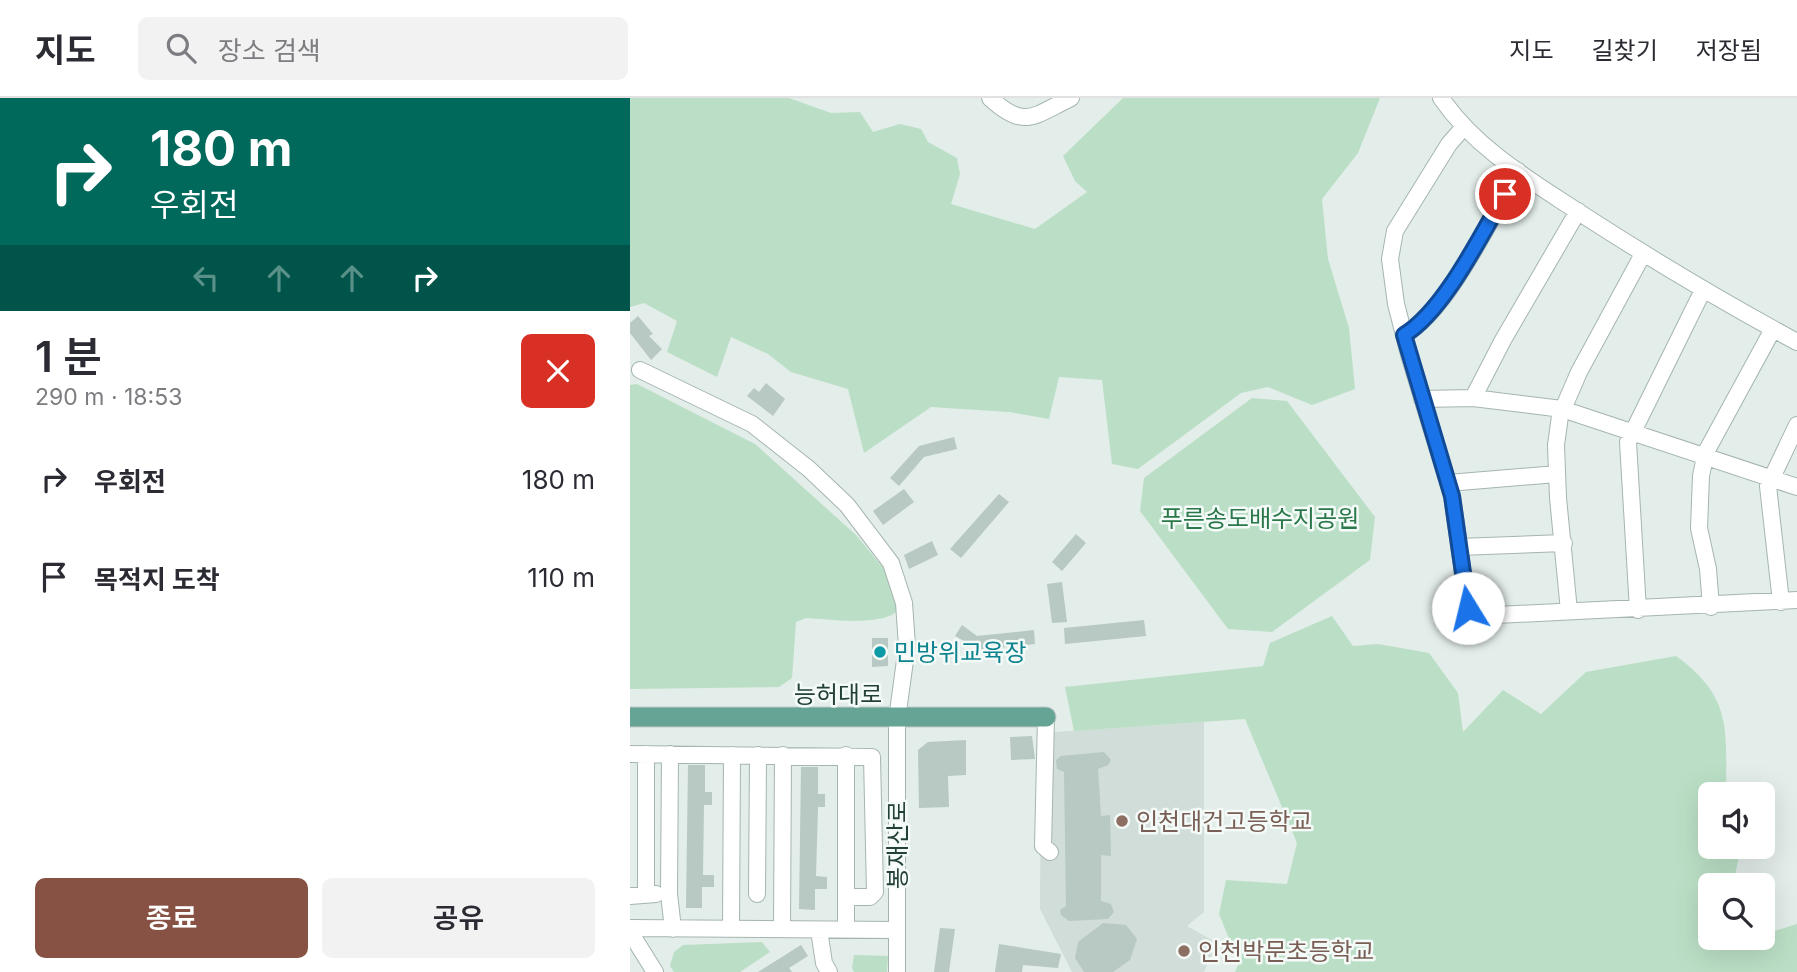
<!DOCTYPE html>
<html lang="ko">
<meta charset="utf-8">
<style>
body{margin:0;font-family:Inter,"Noto Sans KR",sans-serif;background:#f2f2f3;color:#2b2b33;height:100vh;display:flex;flex-direction:column;font-size:26px;white-space:nowrap}
*{box-sizing:border-box;margin:0}
p{font-size:23px;color:#7c7c81}
.icon{flex:none;width:38px;height:38px;fill:none;stroke:currentColor;stroke-width:2;stroke-linecap:round;stroke-linejoin:round}
.map{position:relative;flex:1;overflow:hidden}
.sheet{display:flex;flex-direction:column;background:#fff;width:630px}
.sheet>*{flex:none}
.banner{background:#00695c;color:#fff;overflow:hidden}
.fabs{position:absolute;left:1068px;top:684px;display:grid;gap:14px}
.fabs a{display:grid;place-items:center;width:77px;height:77px;border-radius:10px;background:#fff;box-shadow:0 7px 28px #0002;font-size:35px}
.pin{position:absolute;display:grid;place-items:center;width:60px;height:60px;color:#fff;margin:-30px;border:4px solid #fff;border-radius:50%;box-shadow:0 2px 7px #0007}
.me{position:absolute;width:77px;margin:-38px;rotate:351deg;stroke-linejoin:round;filter:drop-shadow(0 0 5px #0008)}
.turn{display:flex;align-items:center;gap:24px;height:147px;padding:0 35px;font-size:32px}
.turn .icon{width:91px;height:91px;stroke-width:2.5}
.turn b{display:block;font-size:49px;line-height:60px}
.lanes{display:flex;align-items:center;height:66px;padding:0 35px;background:#0003;justify-content:center;gap:35px;direction:ltr}
.lanes .off{opacity:.35}
.round{display:grid;place-items:center;flex:none;width:74px;height:74px;border-radius:10px;background:#f2f2f3}
.head{display:flex;align-items:center;justify-content:space-between;height:119px;padding:0 35px}
h1{font-size:42px;font-weight:600;line-height:52px}
.action{display:flex;gap:14px;margin-top:auto;padding:14px 35px}
.action a{flex:1;height:80px;border-radius:10px;background:#875243;color:#fff;font-size:28px;font-weight:600;line-height:80px;text-align:center}
.action a+a{background:#f2f2f3;color:#2b2b33}
ul{padding:0;list-style:none}
li{display:flex;align-items:center;gap:21px;height:98px;padding:0 35px}
li div{flex:1}
li b{display:block;font-size:26px}
li em{font-style:normal}
header{display:flex;align-items:center;gap:42px;box-sizing:border-box;height:98px;padding:0 35px;background:#fff;border-bottom:2px solid #e1e1e2}
header strong{font-size:33px}
nav{display:flex;gap:38px;margin-inline-start:auto;font-size:24px}
.search{width:490px;height:63px;background:#f2f2f3;display:flex;align-items:center;gap:18px;box-sizing:border-box;padding:0 24px;border-radius:10px;color:#7c7c81;font-size:26px}
main{display:flex;flex:1;min-height:0}
.map>svg:first-child{display:block}
.built{fill:#d1ddd8}
.green{fill:#bbdfc6}
.building{fill:#b8c8c2}
.lines{fill:none;stroke-linecap:round;stroke-linejoin:round}
.minor-casing{stroke:#a5b5b0;stroke-width:18}
.major-casing{stroke:#c1c9c7;stroke-width:21}
.minor{stroke:#fff;stroke-width:16}
.major{stroke:#66a496;stroke-width:19}
.route-casing{stroke:#114b97;stroke-width:18}
.route{stroke:#1a73e8;stroke-width:12}
.culture-dot{fill:#0f9aa8;stroke:#f4faf7;stroke-width:2.5}
.education-dot{fill:#8d6e63;stroke:#f4faf7;stroke-width:2.5}
.labels{text-anchor:middle;dominant-baseline:central;stroke-width:5;stroke-linejoin:round;paint-order:stroke}
.park-label{font-size:24px;fill:#2a784a;stroke:#f4faf7}
.culture-label{font-size:24px;fill:#0d838f;stroke:#f4faf7;text-anchor:start}
.street-label{font-size:24px;fill:#223f38;stroke:#f4faf7}
.education-label{font-size:24px;fill:#785e54;stroke:#f4faf7;text-anchor:start}
</style>
<header>
<strong>지도</strong>
<div class="search"><svg class="icon" aria-label="search" viewBox="0 0 24 24"><circle cx="10" cy="10" r="6"/><path d="M15 15l6 6"/></svg>장소 검색</div>
<nav><a>지도</a><a>길찾기</a><a>저장됨</a></nav>
</header>
<main>
<section class="sheet">
<div class="banner">
<div class="turn"><svg class="icon" aria-label="right" viewBox="0 0 24 24"><path d="M7 20v-9h11M14 6l5 5-5 5"/></svg><div><b>180 m</b>우회전</div></div>
<div class="lanes"><svg class="icon off" aria-label="left" viewBox="0 0 24 24"><path d="M17 20v-9H6M10 6l-5 5 5 5"/></svg><svg class="icon off" aria-label="ahead" viewBox="0 0 24 24"><path d="M12 20V5M6 11l6-6 6 6"/></svg><svg class="icon off" aria-label="ahead" viewBox="0 0 24 24"><path d="M12 20V5M6 11l6-6 6 6"/></svg><svg class="icon" aria-label="right" viewBox="0 0 24 24"><path d="M7 20v-9h11M14 6l5 5-5 5"/></svg></div>
</div>
<div class="head"><div><h1>1 분</h1><p>290 m · 18:53</p></div><a class="round" style="background:#d93025;color:#fff"><svg class="icon" aria-label="close" viewBox="0 0 24 24"><path d="M6 6l12 12M18 6L6 18"/></svg></a></div>
<ul>
<li><svg class="icon" aria-label="right" viewBox="0 0 24 24"><path d="M7 20v-9h11M14 6l5 5-5 5"/></svg><div><b>우회전</b></div><em>180 m</em></li>
<li><svg class="icon" aria-label="arrive" viewBox="0 0 24 24"><path d="M6 21V4h12l-3 4 3 4H6"/></svg><div><b>목적지 도착</b></div><em>110 m</em></li>
</ul>
<div class="action"><a>종료</a><a>공유</a></div>
</section>
<div class="map">
<svg width="1167" height="874" viewBox="0 0 1167 874">
<rect width="100%" height="100%" fill="#e3ede9"/>
<path class="built" d="M574 624V814L557 828 587 845 574 874H442L410 811 411 635Z"/>
<path class="green" d="M0 0H159L201 15 230 14 243 34 270 26 291 31 298 44 327 60 330 76 321 106 405 131 457 94 445 83 433 58 493 0H750L728 55 692 101 698 161 719 230 725 291 682 307 638 289 611 295 508 371 482 366 472 282 429 279 419 321 379 314 301 309 234 355 218 291 161 274 138 256 101 239 87 279 37 254 47 223 14 205 0 209Z
M7 286 125 346 226 437 254 471 268 512C254 529 197 521 176 520L166 524 162 580 149 589 0 591V287Z
M622 300 657 303 745 419 740 462 642 534 598 531 510 413 514 380Z
M702 518 723 548 748 546 799 555 828 595 833 634 873 592 911 616 956 574 1046 558C1103 599 1096 633 1096 696H1080V749H1106L1108 763 1103 787 1080 788V840H1132V837L1167 826V874H605L609 865 589 816 596 782 657 786 667 745 615 621 444 633 435 589 633 568 640 545Z
M132 844 140 854 110 874H44L40 868 44 854 53 847Z
M224 857 258 858 257 874H224L222 870Z"/>
<path class="building" d="M8 218 23 236 19 238 32 251 21 262 0 235V225Z
M136 285 155 301 143 318 117 298 124 290 129 294Z
M324 339 327 351 294 359 269 388 260 380 289 348Z
M274 391 284 404 253 427 243 413Z
M369 396 379 404 331 460 320 451Z
M446 436 456 445 432 473 422 464Z
M302 443 308 457 279 471 274 457Z
M432 484 437 524 422 525 417 486Z
M514 522 516 538 435 546 434 530Z
M332 527 347 538 404 532 405 546 350 552 325 538Z
M242 540H258V568L242 569Z
M402 638 405 661 381 662 380 639Z
M336 642V677L318 678 319 709 289 710 288 652 298 644Z
M474 654 481 662 478 667 468 671 471 718 480 717 481 758 471 757V803L481 806 484 814 478 821 439 823 431 817 430 812 436 808 434 674 427 671 426 662 431 658Z
M58 667H75V694H82V707H74L73 777H84V789H72V810H56Z
M171 669H188V696H195V709H188L186 778 197 779V791H185V812L169 811Z
M473 825 496 827 507 841 500 862 483 874H454L445 860 448 844Z
M310 830 325 831 319 874H304Z
M369 846 431 856 428 870 393 867 392 874H365Z
M171 847 178 858 159 870 162 874H128Z"/>
<g class="lines">
<g class="minor-casing">
<path id="minor" d="M360 0C395 32 403 18 441 0
M811 0C846 51 900 82 950 115 1021 161 1093 204 1167 244
M833 30 819 46 765 133 760 161 766 206 780 260 822 398 838 510 847 518 1167 502
M774 237C818 212 862 118 888 73
M10 272 122 326 179 371 217 407 261 465 274 505 277 548 267 621V874
M843 300 873 242 948 113
M792 301 843 300 932 311 1167 389
M818 385 927 376
M829 449 934 445
M1151 504 1138 388 1167 327
M1081 509 1078 471 1069 430 1071 378 1076 354 1143 231
M1008 512 998 344 1073 192
M939 513 928 400 926 347 930 318 949 274 1013 156
M416 619 413 748 420 754
M0 656 242 659 245 794 240 799H216
M16 656V797
M40 656 39 796 43 831
M216 657V832
M127 796 128 657
M0 798 26 796
M0 830 266 832
M101 831 102 657
M152 831 153 657
M189 832 194 865 199 874
M0 834 25 874"/>
</g>
<g class="major-casing">
<path id="major" d="M0 619H416"/>
</g>
<use href="#minor" class="minor"/>
<use href="#major" class="major"/>
</g>
<g class="lines">
<g class="route-casing">
<path id="route" d="M838 510 822 398 774 237C814 213 851 137 875 96"/>
</g>
<use href="#route" class="route"/>
</g>
<circle class="culture-dot" cx="250" cy="554" r="7"/>
<g class="education-dot">
<circle cx="492" cy="723" r="7"/>
<circle cx="554" cy="853" r="7"/>
</g>
<g class="labels">
<g class="park-label">
<text x="630" y="420">푸른송도배수지공원</text>
</g>
<g class="culture-label">
<text x="264" y="554">민방위교육장</text>
</g>
<g class="street-label">
<text x="208" y="596">능허대로</text>
<text transform="translate(267 747) rotate(-90)">봉재산로</text>
</g>
<g class="education-label">
<text x="506" y="723">인천대건고등학교</text>
<text x="568" y="853">인천박문초등학교</text>
</g>
</g>
</svg>
<div class="fabs">
<a><svg class="icon" aria-label="sound" viewBox="0 0 24 24"><path d="M4 9h4l5-4v14l-5-4H4zM17 9q2 3 0 6"/></svg></a>
<a><svg class="icon" aria-label="search" viewBox="0 0 24 24"><circle cx="10" cy="10" r="6"/><path d="M15 15l6 6"/></svg></a>
</div>
<div class="pin" style="left:875px;top:96px;background:#d93025"><svg class="icon" aria-label="arrive" viewBox="0 0 24 24"><path d="M6 21V4h12l-3 4 3 4H6"/></svg></div>
<svg class="me" style="left:838px;top:510px" viewBox="-20 -20 40 40"><circle r="19" fill="#fff"/><path d="M0-13L10 11 0 6-10 11z" fill="#1a73e8"/></svg>
</div>
</main>
